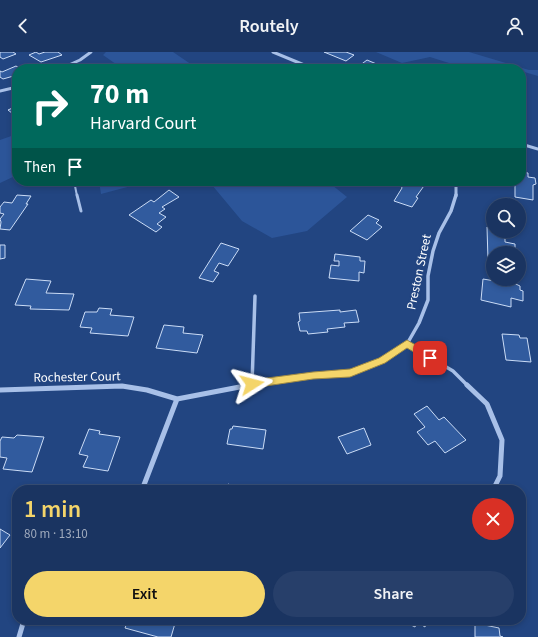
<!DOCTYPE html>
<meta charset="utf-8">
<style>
body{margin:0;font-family:"Source Sans 3",sans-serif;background:#273f6a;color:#f1f3f6;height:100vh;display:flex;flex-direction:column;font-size:15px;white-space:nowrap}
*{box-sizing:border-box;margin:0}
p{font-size:13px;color:#9faabd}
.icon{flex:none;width:22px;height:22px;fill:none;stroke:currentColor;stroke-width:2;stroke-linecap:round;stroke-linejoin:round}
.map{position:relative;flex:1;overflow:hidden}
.details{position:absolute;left:12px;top:433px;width:514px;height:140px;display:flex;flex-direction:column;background:#1a3461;border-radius:16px;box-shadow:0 2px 6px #0003,0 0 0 1px #384f76}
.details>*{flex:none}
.banner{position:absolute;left:12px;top:12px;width:514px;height:122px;border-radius:16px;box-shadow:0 2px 6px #0003,0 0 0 1px #384f76;background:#00695c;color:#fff;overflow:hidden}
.buttons{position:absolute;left:486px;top:146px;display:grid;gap:8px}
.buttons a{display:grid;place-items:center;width:40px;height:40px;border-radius:50%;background:#1a3461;box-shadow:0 2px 6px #0003,0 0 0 1px #384f76;font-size:20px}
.pin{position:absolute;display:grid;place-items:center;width:34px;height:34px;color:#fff;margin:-17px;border-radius:8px;box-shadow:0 2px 6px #0006}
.me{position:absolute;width:44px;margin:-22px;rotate:81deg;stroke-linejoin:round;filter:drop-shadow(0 0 3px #0008)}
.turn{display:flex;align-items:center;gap:14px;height:84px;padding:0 12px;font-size:18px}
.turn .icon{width:52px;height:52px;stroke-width:2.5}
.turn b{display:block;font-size:28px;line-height:34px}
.then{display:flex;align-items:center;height:38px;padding:0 12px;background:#0003;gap:8px;font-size:15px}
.round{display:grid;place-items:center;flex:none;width:42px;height:42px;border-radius:21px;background:#273f6a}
.head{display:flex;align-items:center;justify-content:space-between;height:68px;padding:0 12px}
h1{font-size:24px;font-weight:600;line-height:30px;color:#f4d56a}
.button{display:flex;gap:8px;margin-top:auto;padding:8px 12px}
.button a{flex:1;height:46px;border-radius:24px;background:#f4d56a;color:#111;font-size:16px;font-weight:600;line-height:46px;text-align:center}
.button a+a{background:#273f6a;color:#f1f3f6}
header{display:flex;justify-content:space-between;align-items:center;height:52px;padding:0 12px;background:#1a3461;font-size:18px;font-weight:600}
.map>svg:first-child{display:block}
.green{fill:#2c5599}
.building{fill:#315b9e;stroke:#cbdcf6}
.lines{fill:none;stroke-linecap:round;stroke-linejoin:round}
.lane-far1{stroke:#a8c0e8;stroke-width:2}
.lane{stroke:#a8c0e8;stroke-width:3}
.street-far2{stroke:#a8c0e8;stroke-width:3}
.street-far1{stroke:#a8c0e8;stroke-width:3.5}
.street{stroke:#a8c0e8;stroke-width:5}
.route{fill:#f4d56a;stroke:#9f8a45}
.labels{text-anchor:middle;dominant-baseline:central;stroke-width:4;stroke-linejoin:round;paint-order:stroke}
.street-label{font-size:13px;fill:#fff;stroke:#224581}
</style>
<header><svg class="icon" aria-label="back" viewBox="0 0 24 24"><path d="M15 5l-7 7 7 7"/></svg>Routely<svg class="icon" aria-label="person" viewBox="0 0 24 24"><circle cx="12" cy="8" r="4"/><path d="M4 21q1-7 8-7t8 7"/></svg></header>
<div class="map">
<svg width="538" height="585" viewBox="0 0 538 585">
<rect width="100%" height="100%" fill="#224581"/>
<path class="green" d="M106 0H173L198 17H123L103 3Z
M376 0H469L529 18H538V24L521 19V17H468L430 5 402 11Z
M17 82V123L0 131V88Z
M99 129H150L101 142Z
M206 129H327L347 145 307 179 272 186 242 169 212 133Z"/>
<path class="building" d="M0 0H13L16 2 3 7 0 5Z
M36 0 39 2 45 0H58L62 3 41 10 29 3Z
M324 0H346L354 3 346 9Z
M367 8 379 13 389 17 359 14Z
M16 14 21 17H17V23L3 27 0 25V19L2 20Z
M17 54V65L8 58Z
M521 120 528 121V125L535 126 536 132 533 133V148L515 145V129H521Z
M403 129 426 131 416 145 418 146 412 155 394 149 402 136 401 133Z
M169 138 179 145 162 155 165 157 159 161 166 165 157 172 162 175 156 180 129 163 151 148 154 150Z
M17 143 31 144 26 152H28L10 178 0 177 1 170 0 167 4 162 0 161V155L4 150 12 151Z
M368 163 379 168 376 171 382 175 367 188 350 179Z
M487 175 493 176V179H505V190L515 192V201H493V209L488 208Z
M221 191 239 197 228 214 219 211 214 219 219 221 213 230 199 226Z
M0 193H5V206L0 207Z
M335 202 360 205V209H365L364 221 359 220V229L329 226 331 213 339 214V209H334Z
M26 227 51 229 46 241 74 242 69 258 30 257 31 254 15 253Z
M483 227 495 229V227H505L520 234V238L523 239V249L511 246V255L481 248Z
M99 256 112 257 110 263 134 265 128 284 90 281 92 276 80 275 85 260H97Z
M340 258V260L356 258 359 270 344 271 345 275 327 277 328 280 308 282 307 279H300L298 270 300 269 299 261Z
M164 273 184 275 183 281 203 283 197 301 156 296Z
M502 282 519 283 520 286H527L531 310 506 308Z
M427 354 439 368 444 365 466 388 445 401 435 389 428 393 417 380 425 375 414 362Z
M233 374 266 378 263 397 227 392 230 377H232Z
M364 376 371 393 347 402 338 385Z
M89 377 100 379 99 382 120 385 108 419 83 415 88 404 79 402Z
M17 383 44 385 32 420 3 417 7 406 0 405V389L2 385 14 386Z
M228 432 245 438H225Z
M0 477 10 483 0 496Z
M128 568H176L171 585H158L125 576Z
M401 568H427L425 575 417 570 415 575Z
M475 571 499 576 500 584 503 585H475Z"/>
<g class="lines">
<path class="lane-far1" d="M74 129 77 144"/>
<path class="lane" d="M77 143 81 159"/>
<path class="street-far2" d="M273 0 314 17
M60 17 80 8 91 0
M298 17 305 13
M0 39 17 35
M521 92 538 97
M456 129V144"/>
<path class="street-far1" d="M407 292 453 319 468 334
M252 332 255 244
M244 334 275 328 350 321 382 309 407 292 419 271 428 248V224L433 199 439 181 451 159 456 143"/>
<path class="street" d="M467 333 487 352 502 388 500 424 493 438
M0 338 122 334 147 338 177 347
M142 438 177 347 250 333
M19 585 24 568"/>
</g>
<path class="route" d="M407 288 433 303V308H427L407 296 385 311 350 325 313 327 252 336 247 332 252 328 313 320 350 317 379 306Z"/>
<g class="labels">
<g class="street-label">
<text transform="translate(419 220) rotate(-78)">Preston Street</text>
<text transform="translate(77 325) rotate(-1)">Rochester Court</text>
</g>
</g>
</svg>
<div class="buttons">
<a><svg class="icon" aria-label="search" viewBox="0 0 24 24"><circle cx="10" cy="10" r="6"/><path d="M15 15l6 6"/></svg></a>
<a><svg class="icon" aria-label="layers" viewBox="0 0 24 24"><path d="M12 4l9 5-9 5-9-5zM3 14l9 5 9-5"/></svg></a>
</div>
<div class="pin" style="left:430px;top:306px;background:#d93025"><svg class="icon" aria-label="arrive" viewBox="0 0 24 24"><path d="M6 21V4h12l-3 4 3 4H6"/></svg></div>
<svg class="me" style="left:252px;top:332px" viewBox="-20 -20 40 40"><path d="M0-17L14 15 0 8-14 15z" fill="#f4d56a" stroke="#fff" stroke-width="4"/></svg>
<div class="banner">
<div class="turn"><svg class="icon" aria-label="right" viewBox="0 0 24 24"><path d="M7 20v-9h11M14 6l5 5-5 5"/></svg><div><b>70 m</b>Harvard Court</div></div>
<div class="then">Then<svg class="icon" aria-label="arrive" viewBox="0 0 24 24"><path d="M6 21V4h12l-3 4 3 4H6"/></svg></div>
</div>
<section class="details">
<div class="head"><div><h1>1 min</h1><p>80 m · 13:10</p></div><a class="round" style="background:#d93025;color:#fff"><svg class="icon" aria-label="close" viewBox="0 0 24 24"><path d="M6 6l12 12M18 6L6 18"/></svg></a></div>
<div class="button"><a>Exit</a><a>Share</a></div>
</section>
</div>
